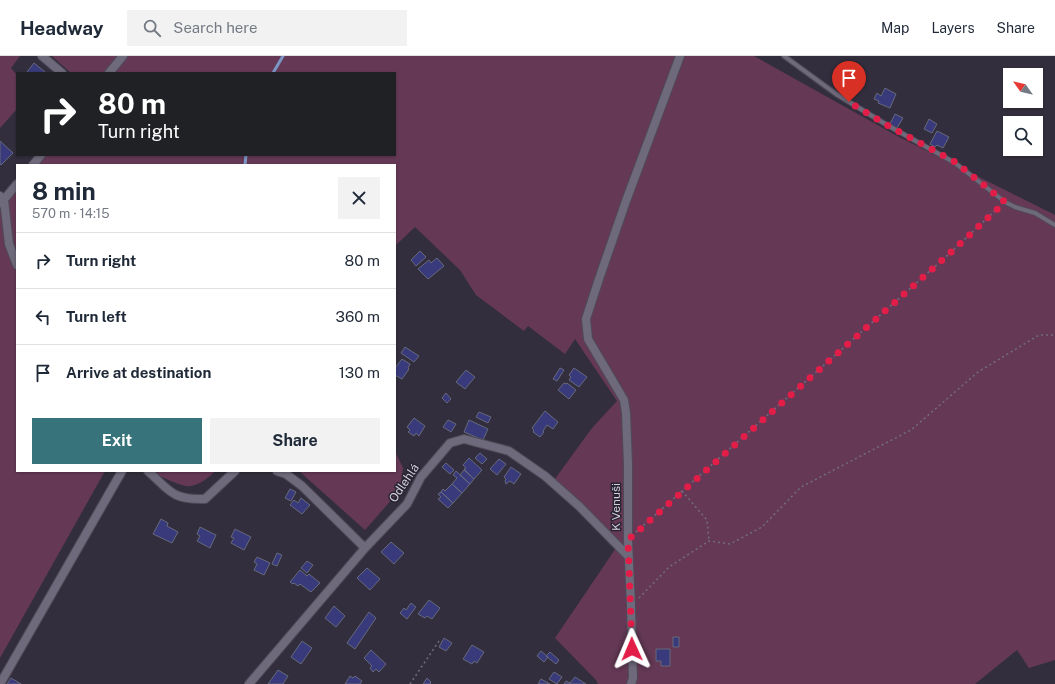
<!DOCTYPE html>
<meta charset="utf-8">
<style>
body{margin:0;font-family:"Public Sans",sans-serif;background:#f2f2f3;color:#1f2937;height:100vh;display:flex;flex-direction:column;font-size:15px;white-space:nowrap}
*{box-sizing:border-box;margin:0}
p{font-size:13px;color:#747a83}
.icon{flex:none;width:22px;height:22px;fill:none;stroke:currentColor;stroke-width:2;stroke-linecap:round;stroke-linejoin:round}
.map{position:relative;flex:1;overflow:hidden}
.details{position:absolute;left:16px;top:108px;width:380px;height:308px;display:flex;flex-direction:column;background:#fff;border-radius:0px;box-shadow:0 1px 3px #0004}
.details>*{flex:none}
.top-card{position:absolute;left:16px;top:16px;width:380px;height:84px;border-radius:0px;box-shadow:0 1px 3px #0004;background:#202124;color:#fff;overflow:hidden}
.needle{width:26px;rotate:304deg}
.tools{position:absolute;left:1003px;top:12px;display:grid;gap:8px}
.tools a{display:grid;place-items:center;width:40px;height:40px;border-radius:0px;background:#fff;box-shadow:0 1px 3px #0004;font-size:20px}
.pin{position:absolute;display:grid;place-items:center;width:34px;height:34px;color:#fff;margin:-41px -17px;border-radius:50% 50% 50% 0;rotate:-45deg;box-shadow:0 0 4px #0007}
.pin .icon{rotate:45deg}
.me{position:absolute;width:44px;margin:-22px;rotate:359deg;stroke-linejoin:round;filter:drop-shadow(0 0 3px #0008)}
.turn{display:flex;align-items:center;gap:14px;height:84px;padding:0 16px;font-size:18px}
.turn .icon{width:52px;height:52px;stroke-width:2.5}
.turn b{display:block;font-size:28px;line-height:34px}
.round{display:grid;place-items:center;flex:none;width:42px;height:42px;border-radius:0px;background:#f2f2f3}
.headline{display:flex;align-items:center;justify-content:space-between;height:68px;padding:0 16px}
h1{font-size:24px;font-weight:700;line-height:30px}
.button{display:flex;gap:8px;margin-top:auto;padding:8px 16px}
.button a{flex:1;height:46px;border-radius:0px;background:#36737a;color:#fff;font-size:16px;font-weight:700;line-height:46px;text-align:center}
.button a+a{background:#f2f2f3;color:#1f2937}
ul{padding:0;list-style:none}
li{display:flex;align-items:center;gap:12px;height:56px;padding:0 16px;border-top:1px solid #e0e1e3}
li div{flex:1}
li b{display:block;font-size:15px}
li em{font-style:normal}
header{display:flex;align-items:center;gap:24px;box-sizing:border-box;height:56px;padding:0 20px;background:#fff;border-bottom:1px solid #e0e1e3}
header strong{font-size:19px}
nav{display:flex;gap:22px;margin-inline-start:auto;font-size:14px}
.search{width:280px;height:36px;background:#f2f2f3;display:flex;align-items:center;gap:10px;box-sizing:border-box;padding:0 14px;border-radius:0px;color:#747a83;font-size:15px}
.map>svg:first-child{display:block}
.green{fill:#653956}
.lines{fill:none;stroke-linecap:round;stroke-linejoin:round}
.stream{stroke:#7996c5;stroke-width:3}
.building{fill:#383a7b;stroke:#66697b}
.lane-casing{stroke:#4f4a57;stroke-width:6}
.street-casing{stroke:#4f4a57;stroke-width:10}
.path{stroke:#726e7b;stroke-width:1.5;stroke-dasharray:2 3;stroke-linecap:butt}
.lane{stroke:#6e697b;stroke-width:4}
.street{stroke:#6e697b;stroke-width:8}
.route{stroke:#e11d48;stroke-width:7;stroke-dasharray:0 12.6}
.labels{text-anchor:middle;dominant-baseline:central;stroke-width:3;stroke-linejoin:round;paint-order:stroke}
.street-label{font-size:12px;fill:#d4d1db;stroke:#292433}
</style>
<header>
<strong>Headway</strong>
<div class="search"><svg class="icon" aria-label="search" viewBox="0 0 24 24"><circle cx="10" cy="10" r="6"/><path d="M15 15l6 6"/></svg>Search here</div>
<nav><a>Map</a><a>Layers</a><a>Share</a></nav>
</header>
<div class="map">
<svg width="1055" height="628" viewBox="0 0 1055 628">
<rect width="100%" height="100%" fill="#332e3d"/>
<path class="green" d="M0 0H20L11 12 17 19V53L0 72Z
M52 0H754L899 81 1055 159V604L1029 612 1017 594 975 628H598L596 624 555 582 616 492 552 427 592 372 617 345 575 283 565 298 528 270 524 275 476 239 460 214 415 171 395 190V109H37L45 99H395V17H71Z
M17 133V415H105L0 602V153Z
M395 395 403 412 400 434 365 474 299 415H395Z
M149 415H215C210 421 199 429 191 430 182 432 159 419 149 415Z"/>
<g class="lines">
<path class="stream" d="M273 17 283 0
M245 109 246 99"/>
</g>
<path class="building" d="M34 7 45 16 44 17H29L27 16Z
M885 32 896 38 890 52 878 47 879 45 874 43 877 37 881 40Z
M895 58 903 62 897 72 890 68Z
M929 63 937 68 932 77 924 73Z
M937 75 949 81 943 92 937 89 935 91 930 88Z
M0 85 13 97 1 109 0 108Z
M420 195 426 201 416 210 411 204Z
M437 202 444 210 428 223 418 213 429 204 431 207Z
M405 291 419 300 414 306 401 297Z
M402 303 410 308 408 312 409 313 402 323 395 319V312Z
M560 312 564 314 557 325 553 323Z
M574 312 587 321 579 331 569 324 571 321 569 319Z
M466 314 475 321 465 333 456 326Z
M564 327 566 328 567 327 576 334 569 343 558 334Z
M446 337 451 343 447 347 442 342Z
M545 355 558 366 553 373 547 369 543 375 544 376 540 381 533 376 534 374 532 372Z
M479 356 491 361 488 367 476 361Z
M414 362 425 370 419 380 416 377 414 380 408 376 410 374 407 371Z
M448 364 456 368 451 376 443 371Z
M469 364 488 373 483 384 464 376Z
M480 397 487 403 482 408 475 402Z
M469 402 482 414 474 423 464 413 466 412 463 409Z
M499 403 506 408 497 419 490 413Z
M446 407 454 414 450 418 442 411Z
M511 411 521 418 514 428 510 425 506 428 505 425 506 423 504 421Z
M464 414 474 423 470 428 460 419Z
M456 415 470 428 462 437 452 428 457 422 453 419Z
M452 428 462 437 453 447 441 436 443 433 445 435Z
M290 433 296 436 291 445 285 442Z
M441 436 453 447 448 452 438 443 441 441 438 438Z
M301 442 310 449 302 458 290 449 294 444 298 447Z
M161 463 168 467 167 470 178 476 172 487 153 478Z
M200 471 216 479 210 492 197 485 200 480 197 478Z
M235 473 251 481 244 494 231 487 234 482 231 481Z
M391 486 404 497 394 508 381 496Z
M277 497 282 499 277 510 272 508Z
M257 501 270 507 264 519 254 514 257 508 254 506Z
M307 505 313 509 307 517 301 512Z
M367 512 380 523 370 534 357 522Z
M300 514 307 520 309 518 320 527 311 536 300 528 298 530 294 527 293 528 290 526Z
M429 544 440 552 432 563 427 560 425 562 418 558Z
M411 547 416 551 407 563 400 557 404 552 406 554Z
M334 550 345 560 336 571 325 562Z
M369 556 376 562 355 593 347 587Z
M673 581H679V591H673Z
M444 582 452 587 446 595 439 591Z
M302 585 312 592 301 608 291 601Z
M472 589 484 596 477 607 474 605 472 608 463 603Z
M656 593H670V610H661V605H656Z
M371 594 386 608 379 616 376 613 373 616 370 612 372 610 364 602Z
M541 595 548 601 544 606 537 600Z
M550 596 559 604 556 608 546 600Z
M278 614 288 620 283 628H268Z
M554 616 562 621 557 628 549 623Z
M350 620 353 622 355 620 362 625 360 628H345Z
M575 621 586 628H564L566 625 570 627Z
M11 622 21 628H7Z
M427 622 431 626 430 627 431 628H423Z
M541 623 550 628H538Z"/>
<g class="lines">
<g class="lane-casing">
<path id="lane" d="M784 0 836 38 887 69 955 107 1005 146 1015 151 1035 157 1055 169"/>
</g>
<g class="street-casing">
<path id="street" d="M42 0 62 17
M109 17 123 0
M33 109 41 99
M0 140 4 144 9 188 17 209
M1 147 17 128
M148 415C170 435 172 444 205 443L235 415
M277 415 286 418 302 430 365 492
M0 628 122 415
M249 628 365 492 407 448 421 421 450 387 464 383 509 395 545 420 579 450 628 500
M631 628 633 622 631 550 628 484V408L626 357 624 344 588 283 586 263 599 223 626 145 680 0"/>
</g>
<path class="path" d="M682 435 707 464 709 485
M636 476 949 198 1000 150
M639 542 669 511 709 485 730 488 762 471 801 431 911 374 978 316 1039 279H1055
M410 628 439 585"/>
<use href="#lane" class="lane"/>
<use href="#street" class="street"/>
</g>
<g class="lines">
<path class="route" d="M632 593 628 484 949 198 1005 146 955 106 887 69 849 46"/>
</g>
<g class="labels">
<g class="street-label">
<text transform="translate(404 427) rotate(-56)">Odlehlá</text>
<text transform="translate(616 451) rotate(-90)">K Venuši</text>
</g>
</g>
</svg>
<div class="tools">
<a><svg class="needle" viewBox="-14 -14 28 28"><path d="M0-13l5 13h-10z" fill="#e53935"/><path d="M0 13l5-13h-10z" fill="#747a83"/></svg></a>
<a><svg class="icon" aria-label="search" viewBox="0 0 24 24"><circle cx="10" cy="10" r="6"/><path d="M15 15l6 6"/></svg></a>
</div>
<div class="pin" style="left:849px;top:46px;background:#d93025"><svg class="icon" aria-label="arrive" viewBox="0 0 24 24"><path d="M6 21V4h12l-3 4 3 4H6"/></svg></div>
<svg class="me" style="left:632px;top:593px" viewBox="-20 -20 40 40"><path d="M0-17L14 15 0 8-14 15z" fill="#e11d48" stroke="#fff" stroke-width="4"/></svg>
<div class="top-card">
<div class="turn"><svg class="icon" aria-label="right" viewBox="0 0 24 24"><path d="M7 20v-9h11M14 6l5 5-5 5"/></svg><div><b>80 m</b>Turn right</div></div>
</div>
<section class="details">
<div class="headline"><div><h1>8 min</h1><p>570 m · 14:15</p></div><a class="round"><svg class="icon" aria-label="close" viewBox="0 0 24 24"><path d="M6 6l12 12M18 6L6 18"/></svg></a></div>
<ul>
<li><svg class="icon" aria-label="right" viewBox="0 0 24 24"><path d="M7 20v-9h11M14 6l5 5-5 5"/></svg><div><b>Turn right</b></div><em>80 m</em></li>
<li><svg class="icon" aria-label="left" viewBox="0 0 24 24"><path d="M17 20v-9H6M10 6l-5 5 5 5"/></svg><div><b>Turn left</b></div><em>360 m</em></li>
<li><svg class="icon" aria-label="arrive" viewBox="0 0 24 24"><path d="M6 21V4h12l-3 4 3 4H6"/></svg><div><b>Arrive at destination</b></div><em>130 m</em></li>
</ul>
<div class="button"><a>Exit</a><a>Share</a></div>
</section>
</div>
